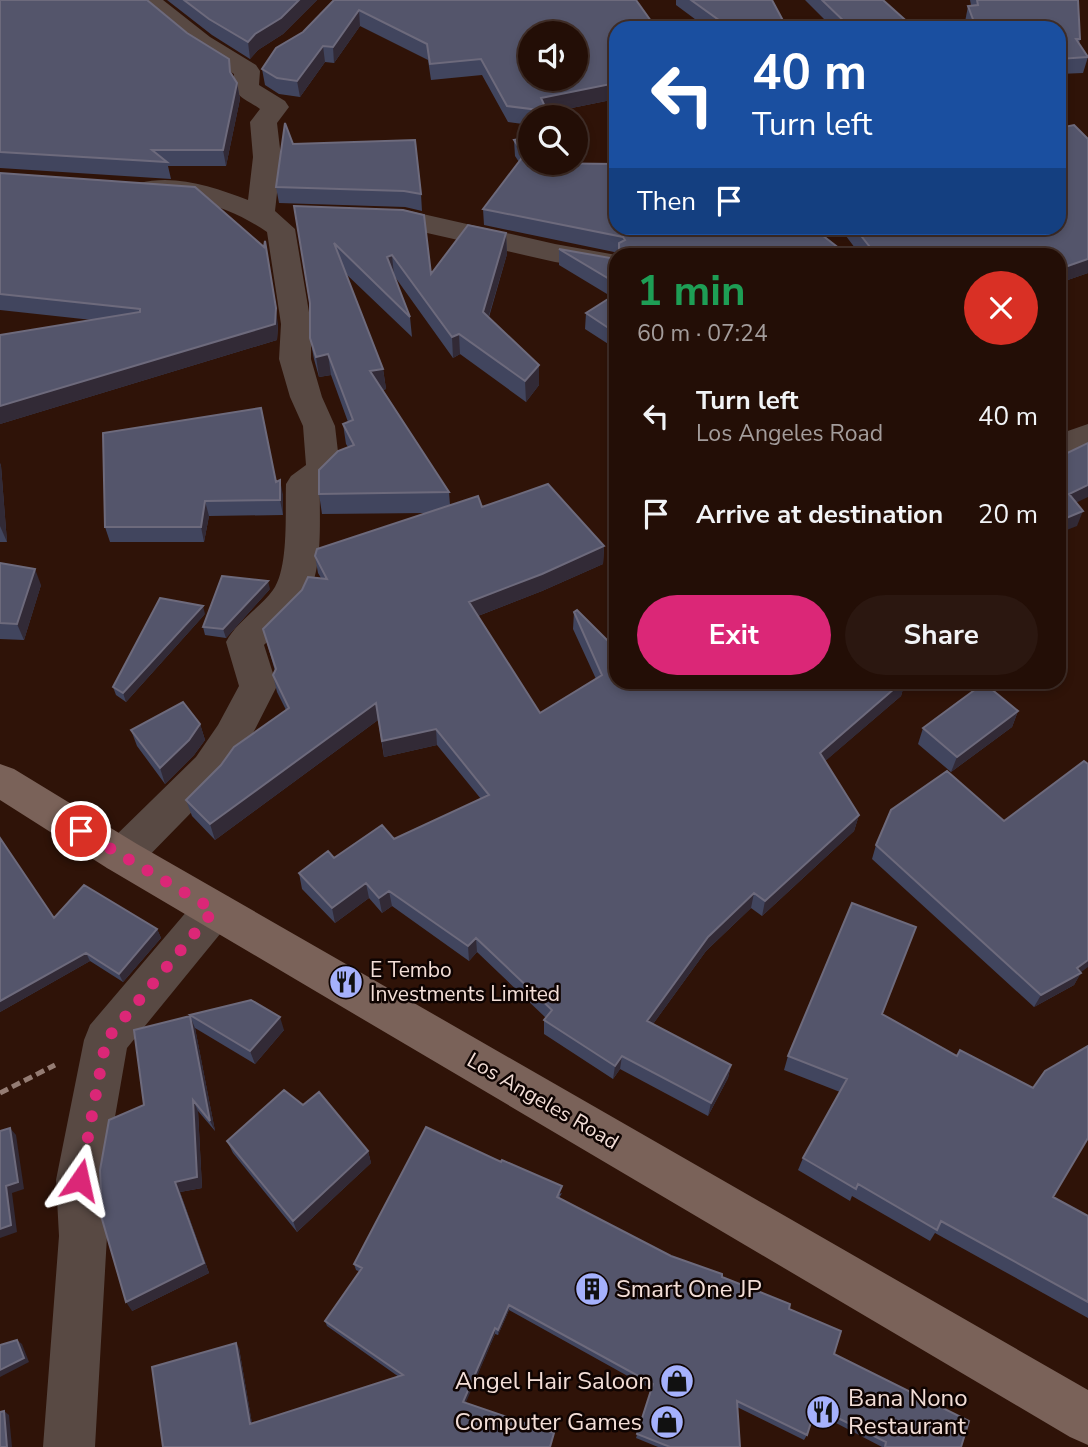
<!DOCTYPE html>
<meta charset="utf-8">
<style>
body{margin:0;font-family:"Nunito Sans",sans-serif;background:#2b1710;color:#f1f3f6;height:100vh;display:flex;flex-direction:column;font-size:26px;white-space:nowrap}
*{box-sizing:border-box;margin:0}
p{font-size:23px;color:#a39c9b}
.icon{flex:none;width:38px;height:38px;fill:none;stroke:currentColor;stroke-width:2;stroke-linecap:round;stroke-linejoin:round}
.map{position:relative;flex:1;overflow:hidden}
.sheet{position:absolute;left:609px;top:248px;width:457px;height:441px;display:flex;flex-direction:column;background:#230e06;border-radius:21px;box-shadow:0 4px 10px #0003,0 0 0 2px #402e28}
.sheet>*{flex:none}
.banner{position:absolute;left:609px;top:21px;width:457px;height:214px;border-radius:21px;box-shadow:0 4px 10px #0003,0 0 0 2px #402e28;background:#1a4fa0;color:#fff;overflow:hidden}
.controls{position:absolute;left:518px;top:21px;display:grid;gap:14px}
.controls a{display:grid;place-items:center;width:70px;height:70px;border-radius:50%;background:#230e06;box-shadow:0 4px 10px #0003,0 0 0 2px #402e28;font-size:35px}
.pin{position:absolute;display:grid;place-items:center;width:60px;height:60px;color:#fff;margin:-30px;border:4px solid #fff;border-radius:50%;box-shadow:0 2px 7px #0007}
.me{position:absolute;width:77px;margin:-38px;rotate:11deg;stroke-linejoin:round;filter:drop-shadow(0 0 5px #0008)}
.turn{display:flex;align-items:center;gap:24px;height:147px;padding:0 28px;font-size:32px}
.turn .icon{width:91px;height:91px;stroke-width:2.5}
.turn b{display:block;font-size:49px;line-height:60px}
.then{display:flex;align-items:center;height:66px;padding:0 28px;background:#0003;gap:14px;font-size:26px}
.round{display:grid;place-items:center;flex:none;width:74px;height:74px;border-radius:37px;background:#2b1710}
.overview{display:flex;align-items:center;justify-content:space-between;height:119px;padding:0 28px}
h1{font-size:42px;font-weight:700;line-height:52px;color:#1e9e55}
.button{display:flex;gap:14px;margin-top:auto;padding:14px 28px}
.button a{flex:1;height:80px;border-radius:42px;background:#db2777;color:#fff;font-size:28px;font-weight:700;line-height:80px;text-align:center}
.button a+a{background:#2b1710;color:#f1f3f6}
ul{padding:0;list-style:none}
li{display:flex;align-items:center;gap:21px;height:98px;padding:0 28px}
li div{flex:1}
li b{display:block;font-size:26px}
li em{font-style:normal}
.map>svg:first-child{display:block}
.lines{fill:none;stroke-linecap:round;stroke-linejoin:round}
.path{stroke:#947c73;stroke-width:5;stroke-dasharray:9 4.5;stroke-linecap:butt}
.minor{fill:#584943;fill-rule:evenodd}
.secondary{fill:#7a6259;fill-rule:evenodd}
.wall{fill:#41455e}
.shaded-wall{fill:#322a36}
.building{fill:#54556b;stroke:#6d6a7c;stroke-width:2;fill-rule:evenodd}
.route{stroke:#db2777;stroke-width:12;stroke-dasharray:0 21.6}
.labels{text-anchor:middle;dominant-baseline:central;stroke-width:5;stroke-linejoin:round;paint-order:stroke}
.poi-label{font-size:21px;fill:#f3ded7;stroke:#0f0402;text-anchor:start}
.street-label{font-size:21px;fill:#f3ded7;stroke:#0f0402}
.near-poi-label{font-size:24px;fill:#f3ded7;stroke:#0f0402;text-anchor:start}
</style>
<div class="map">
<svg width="1088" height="1447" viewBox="0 0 1088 1447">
<rect width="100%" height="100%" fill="#2f1308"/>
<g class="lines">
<path class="path" d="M0 1093 55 1065"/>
<path class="minor" d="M136 0H163L210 37 256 65 260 71 259 85 285 101 289 107 277 123 281 157 275 211 295 229 311 324V359L322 397 335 426 340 469 335 477 320 489C319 525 324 569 305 601 295 618 277 632 264 645L277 686 246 747 224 779 137 868 122 873 107 868 101 856 107 844 196 757 218 725 239 686 226 642C237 621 259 609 273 590 289 568 285 512 286 484L291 476 306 465 303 426 290 397 279 359 281 324 267 232C247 218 220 206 195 200 177 195 157 200 139 195L135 189 139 183C176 174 214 187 248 200L253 157 250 122 260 109C243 97 232 97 234 74L192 47Z
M374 210H405L555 244 622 256H616V272L555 262 405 228 364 225 360 219 364 213Z
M1088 424V447L1059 457V434Z
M214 892 229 897 235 910 229 923 127 1048 104 1180 107 1236 95 1447H43L59 1236 56 1180 84 1040 90 1025 199 897Z"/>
<path class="secondary" d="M0 764 14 769 137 844 1088 1390V1445L1070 1437 107 868 0 800Z"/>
</g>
<path class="wall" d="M0 0 231 75 237 83 240 99 226 166H168L171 179 0 168Z
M167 0H317L283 34 258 50 250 59 212 35Z
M334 0 616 28V99L547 113V117H530V125L508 122 482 75 431 80 428 60 360 26 334 63 325 62 300 97 279 94 265 85 262 69 303 32Z
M676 0H772L787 28H707L676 5Z
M805 0H883L912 26 965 22 968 6 971 5 970 0H1078L1080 39 1079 44 1088 57 1083 73 1059 74V28H833Z
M1088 139V273L1059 283V256H861L840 228H1059Z
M514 140 616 228 849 256H619V253L484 225 483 209 519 162 515 156Z
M293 144 421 194 422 211 405 207 279 203 276 187Z
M0 173 278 324 277 340 0 424V335L92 320 0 310Z
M294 206 431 274 506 233 507 254 489 317 539 385 526 402 460 354 453 358 395 277 410 317 412 337 345 273 383 369 386 389 383 390 449 492 450 505 482 507 604 546 603 564 542 591 478 616 540 713 596 679 573 629 574 612 654 687 662 682H905L901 696 825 761 859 815 854 831 762 916 751 908 706 951 653 1024 731 1065 728 1078 708 1116 620 1069 613 1079 544 1034V1020L546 1018 477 952 469 961 392 906 382 913 369 898 335 923 302 889 299 873 334 858 394 839 481 799 437 745 384 757 378 720 215 840 192 816 186 800 286 710 277 692 273 675 275 671 263 629 321 578 318 573 315 556 427 513 322 514 319 494 348 447 346 444 343 424 348 422 331 375 319 377 314 359 310 338V306Z
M559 249 616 259V349L585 329 586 313 612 297 559 265Z
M0 463 1 466 7 542H0Z
M276 482 283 495V515L209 516 204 542H110L105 527Z
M0 563 41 585 24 640 0 639Z
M270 589 226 638 205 635 203 627Z
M205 614 126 702 116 695 113 687Z
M1018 711 1012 727 951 772 918 744 923 728Z
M200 724 205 740 194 755 165 784 137 746 131 730Z
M0 838 54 918 157 929 161 938 123 982 90 961 0 1012Z
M876 845 1081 972 1074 985 1034 1007 872 859Z
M882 1014 1053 1197 1088 1216V1318L935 1233 930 1241 852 1196 850 1201 798 1170 803 1158 840 1092 784 1070 788 1056Z
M190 1015 284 1030 255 1064 195 1028 215 1131 198 1111 202 1188 180 1192 209 1273 132 1311 144 1105 190 1016Z
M227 1141 368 1151 371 1163 297 1232 233 1153Z
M562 1193 559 1198 671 1256 722 1277 789 1309 834 1354 961 1447H882L815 1412 807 1435 804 1440 737 1407 740 1447H658L636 1438 651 1389 509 1310 498 1335 495 1334 465 1403 554 1433V1437L163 1447 239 1348 252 1424 399 1377 327 1326 325 1321 360 1272 356 1270 354 1264Z"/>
<path class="shaded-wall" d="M299 0H317L283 34 258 50 250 59 248 42 255 34Z
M359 10 360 26 334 63 333 47Z
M323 46 325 62 300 97 297 81Z
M237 83 240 99 226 166 223 150Z
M616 83V99L547 113 541 98Z
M506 233 507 254 484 332 483 312Z
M265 241 278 324 277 340 0 424V406L275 324Z
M392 255 394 275 387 257Z
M1088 259V273L1059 283V269Z
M459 334 460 354 453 358 452 337Z
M328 354 331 375 319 377 316 357Z
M539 365V385L526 402 525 381Z
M383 369 386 389 373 392 370 371Z
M0 463 1 466 7 542 0 526Z
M280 480 283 495V515L280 500Z
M1088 485V497L1063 509 1069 494Z
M205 501 209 516 204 542 201 527Z
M1083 511 1077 526 1059 533V521Z
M604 546 603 564 542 591 470 619 469 602Z
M35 569 41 585 24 640 17 624Z
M268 581 270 589 226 638 223 629Z
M203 606 205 614 126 702 123 693Z
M902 682H905L901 696 816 769 820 753Z
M376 703 378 720 215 840 210 824Z
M1018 711 1012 727 951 772 957 757Z
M200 724 205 740 194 755 165 784 160 768Z
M436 729 437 745 384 757 382 741Z
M859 815 854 831 762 916 765 901Z
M366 883 369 898 335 923 332 908Z
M389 891 392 906 382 913 379 898Z
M754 893 751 908 706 951 645 1035 647 1021 708 937Z
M157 929 161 938 123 982 119 974Z
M476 938 477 952 469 961 468 946Z
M86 953 90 961 0 1012V1001Z
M1088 960V967L1076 976 1081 973 1074 985 1034 1007 1041 995Z
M190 1016 195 1028 215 1131 210 1121Z
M280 1017 284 1030 255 1064 250 1051Z
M622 1056 620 1069 613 1079 615 1066Z
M731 1065 728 1078 708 1116 711 1103Z
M193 1100 198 1111 202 1188 180 1192 209 1273 132 1311 126 1302 175 1182Z
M10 1128 16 1135 24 1189 12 1193 17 1232 0 1238V1229L6 1186Z
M368 1151 371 1163 297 1232 293 1221Z
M509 1305V1310L498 1335V1330Z
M495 1328V1334L464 1407 463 1402Z
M17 1340 22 1344 29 1362 0 1377V1370Z
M236 1343 239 1348 253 1429 250 1424Z
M4 1411 9 1415 12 1447H7Z"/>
<path class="building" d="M0 0H147L187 33 229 59 230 72 237 83 223 150H152L167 162 0 152Z
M184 0H299L281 18 255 34 248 42 209 19Z
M334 0H636L656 28H616V83L541 98 547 111 507 106 481 59 430 64 427 44 359 10 333 47 323 46 297 81 277 78 262 69 276 48 303 32ZM530 33H576V79H530Z
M691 0H772L787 28H730Z
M822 0H883L912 26 974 22 968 6 978 5 977 0H1078L1080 39H1076L1088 57 1059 59V28H851Z
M285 123 293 144 415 140 421 194 404 191 276 187Z
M1074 125 1088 139V259L1059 269V256H877L855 228H1059V128Z
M530 137V163L616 164V228H813L849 256H619V243L625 240 623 237 483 209 524 155 514 140Z
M0 173 195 187 264 247 265 241 276 308 275 324 0 406V335L140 312V309L0 294Z
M294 206 403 210 424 215 431 274 468 225 506 233 483 312 539 365 525 381 459 334 452 337 392 255 387 257 410 317 334 243 383 369 370 371 449 492 319 494V470L338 451 354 445 343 424 353 420 328 354 316 357 310 338V303Z
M559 249 616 259V283Z
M616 294V333L586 313Z
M261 408 276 482 280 480V500L205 501 201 527H105L103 433Z
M1088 443V485L1069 494 1083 511 1059 521V457Z
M548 484 604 546 542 574 469 602 540 713 602 675 574 612 577 610 616 649V682H649L654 687 662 682H902L820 753 859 815 765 901 754 893 708 937 647 1021 731 1065 711 1103 622 1056 615 1066 544 1020 552 1010 476 938 468 946 389 891 379 898 366 883 332 908 299 873 328 851 334 858 382 825 394 839 489 795 436 729 382 741 376 703 210 824 186 800 221 765 234 747 289 708 273 675 276 669 263 629 302 590 308 577 327 579 315 556 317 549 478 496 482 507Z
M0 563 35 569 17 624 0 623Z
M222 576 268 581 223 629 203 627Z
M160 598 203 606 123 693 113 687Z
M984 683 1018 711 957 757 923 728Z
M183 702 200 724 189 740 160 768 131 730Z
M1084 761 1088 764V960L1077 968 1081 973 1041 995 876 845 891 810 947 771 1004 821Z
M0 838 54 918 84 885 157 929 119 974 86 953 0 1001Z
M852 903 916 927 882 1014 957 1056 960 1050 1033 1088 1045 1071 1088 1046V1138L1053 1197 1088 1216V1302L941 1221 937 1230 858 1184 856 1189 803 1158 847 1079 788 1056Z
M251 1000 280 1017 250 1051 190 1015Z
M190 1016 210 1121 193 1100 197 1177 175 1182 204 1263 126 1302 102 1219 100 1170 109 1120 144 1105 134 1030Z
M284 1090 303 1105 319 1092 368 1151 293 1221 227 1141Z
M426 1127 501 1162 502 1160 562 1186 557 1197 671 1256 722 1274V1277L790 1304 789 1309 841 1331 834 1354 969 1421 961 1447H885L886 1442 816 1407 807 1435 737 1401 740 1447H670L637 1434 653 1384 509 1305 498 1330 495 1328 463 1402 554 1433 550 1447H163L152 1367 236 1343 250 1424 403 1375 325 1321 362 1268 354 1264Z
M10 1128 18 1182 6 1186 11 1225 0 1229V1131Z
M17 1340 24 1358 0 1370V1345Z
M4 1411 7 1447H0V1412Z"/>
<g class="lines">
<path class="route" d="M80 1180 106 1040 214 910 81 831"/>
</g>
<defs>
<g id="restaurant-disc" transform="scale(1.75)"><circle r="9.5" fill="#a5b1fc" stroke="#0f0402"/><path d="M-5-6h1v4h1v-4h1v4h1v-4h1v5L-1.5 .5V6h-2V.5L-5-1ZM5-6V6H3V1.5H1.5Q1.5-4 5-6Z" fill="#111"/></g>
<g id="building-disc" transform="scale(1.75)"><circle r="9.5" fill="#a5b1fc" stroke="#0f0402"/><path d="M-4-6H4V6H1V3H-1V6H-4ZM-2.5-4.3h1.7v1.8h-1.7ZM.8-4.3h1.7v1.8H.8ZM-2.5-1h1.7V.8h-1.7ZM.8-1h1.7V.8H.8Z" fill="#111"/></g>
<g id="shop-disc" transform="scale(1.75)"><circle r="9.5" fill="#a5b1fc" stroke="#0f0402"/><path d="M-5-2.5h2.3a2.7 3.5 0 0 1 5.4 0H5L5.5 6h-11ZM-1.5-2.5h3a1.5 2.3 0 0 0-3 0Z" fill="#111"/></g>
</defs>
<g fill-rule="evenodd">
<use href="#restaurant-disc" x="346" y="982"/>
<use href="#building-disc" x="592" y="1289"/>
<use href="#shop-disc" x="677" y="1381"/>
<use href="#restaurant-disc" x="823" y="1412"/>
<use href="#shop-disc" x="667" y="1422"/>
</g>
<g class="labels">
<g class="poi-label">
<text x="370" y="970">E Tembo<tspan x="370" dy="24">Investments Limited</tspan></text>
</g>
<g class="street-label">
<text transform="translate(543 1101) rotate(30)">Los Angeles Road</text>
</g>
<g class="near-poi-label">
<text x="616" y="1289">Smart One JP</text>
<text x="652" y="1381" text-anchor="end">Angel Hair Saloon</text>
<text x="848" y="1398">Bana Nono<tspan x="848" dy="28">Restaurant</tspan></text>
<text x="642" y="1422" text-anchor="end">Computer Games</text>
</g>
</g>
</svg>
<div class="controls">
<a><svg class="icon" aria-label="sound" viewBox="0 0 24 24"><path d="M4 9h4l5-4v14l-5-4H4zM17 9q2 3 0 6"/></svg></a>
<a><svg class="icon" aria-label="search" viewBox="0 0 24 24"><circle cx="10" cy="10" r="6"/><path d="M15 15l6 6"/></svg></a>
</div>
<div class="pin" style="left:81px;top:831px;background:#d93025"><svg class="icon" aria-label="arrive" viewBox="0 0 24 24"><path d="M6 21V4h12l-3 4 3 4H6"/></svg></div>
<svg class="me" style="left:80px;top:1180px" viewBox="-20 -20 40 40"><path d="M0-17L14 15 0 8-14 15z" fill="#db2777" stroke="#fff" stroke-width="4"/></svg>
<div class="banner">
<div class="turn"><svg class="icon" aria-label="left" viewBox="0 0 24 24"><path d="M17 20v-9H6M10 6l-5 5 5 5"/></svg><div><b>40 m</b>Turn left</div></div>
<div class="then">Then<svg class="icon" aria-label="arrive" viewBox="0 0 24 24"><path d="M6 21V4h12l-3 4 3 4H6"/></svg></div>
</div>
<section class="sheet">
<div class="overview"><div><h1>1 min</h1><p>60 m · 07:24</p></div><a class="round" style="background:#d93025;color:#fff"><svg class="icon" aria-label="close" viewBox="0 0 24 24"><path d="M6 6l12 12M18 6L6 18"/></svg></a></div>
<ul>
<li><svg class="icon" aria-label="left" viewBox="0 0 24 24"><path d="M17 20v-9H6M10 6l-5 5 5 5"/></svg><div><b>Turn left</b><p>Los Angeles Road</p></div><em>40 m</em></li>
<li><svg class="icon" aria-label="arrive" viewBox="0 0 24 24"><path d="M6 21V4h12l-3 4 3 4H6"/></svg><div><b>Arrive at destination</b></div><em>20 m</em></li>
</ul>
<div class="button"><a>Exit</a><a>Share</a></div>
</section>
</div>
